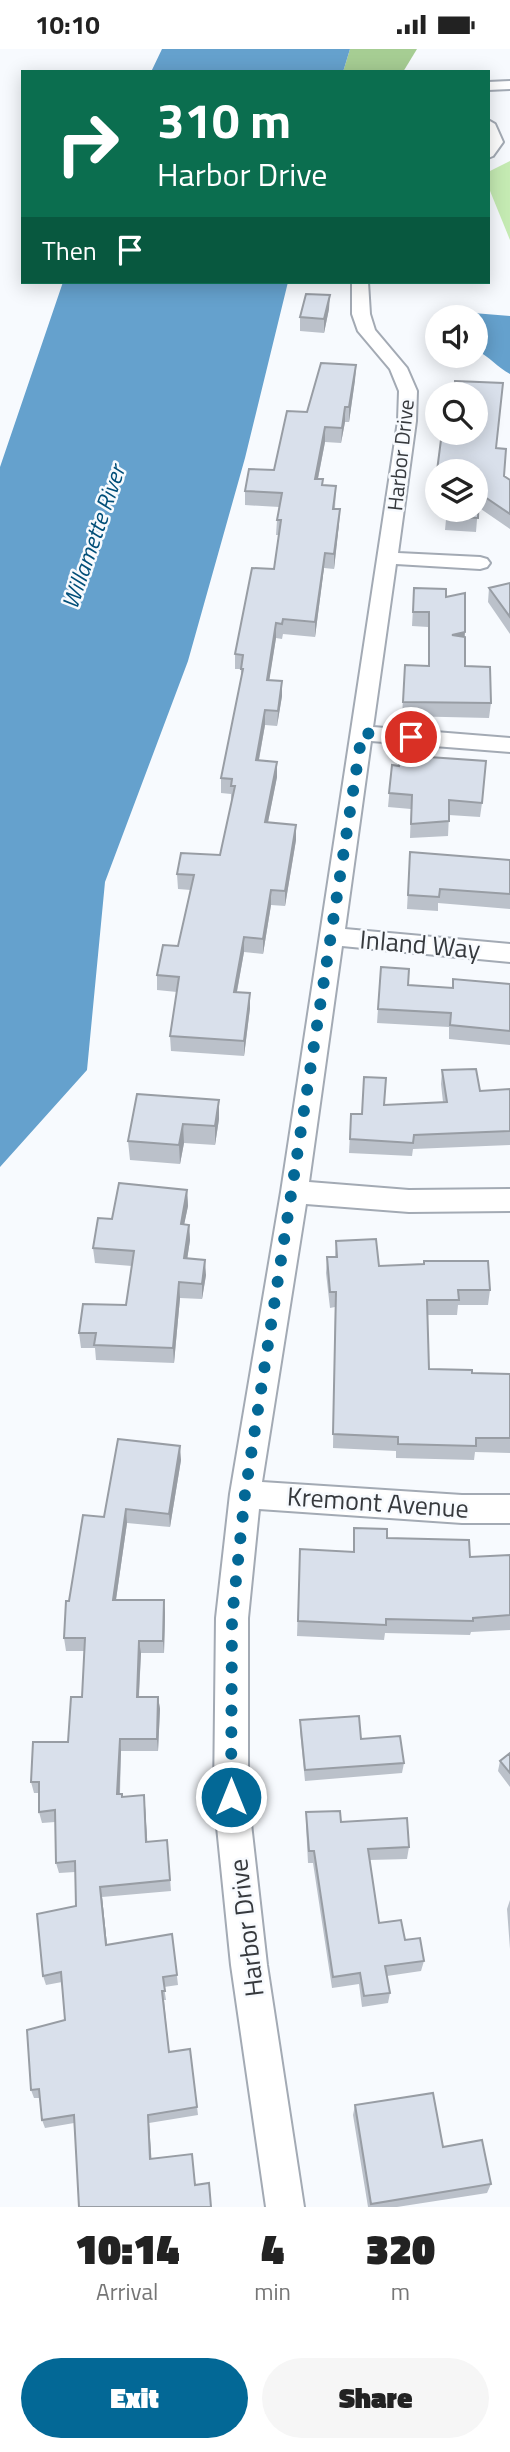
<!DOCTYPE html>
<style>
body{margin:0;font-family:"Titillium Web",sans-serif;background:#f6f6f6;color:#222;height:100vh;display:flex;flex-direction:column;font-size:26px;white-space:nowrap}
*{box-sizing:border-box;margin:0}
p{font-size:23px;color:#767676}
.icon{flex:none;width:38px;height:38px;fill:none;stroke:currentColor;stroke-width:2;stroke-linecap:round;stroke-linejoin:round}
.map{position:relative;height:2158px;overflow:hidden}
.side{display:flex;flex-direction:column;background:#fff;flex:1}
.side>*{flex:none}
.top-card{position:absolute;left:21px;top:21px;width:469px;height:214px;border-radius:0px;box-shadow:0 4px 18px #0003;background:#0b6e4f;color:#fff;overflow:hidden}
.fabs{position:absolute;left:425px;top:256px;display:grid;gap:14px}
.fabs a{display:grid;place-items:center;width:63px;height:63px;border-radius:50%;background:#fff;box-shadow:0 4px 18px #0003;font-size:35px}
.pin{position:absolute;display:grid;place-items:center;width:60px;height:60px;color:#fff;margin:-30px;border:4px solid #fff;border-radius:50%;box-shadow:0 2px 7px #0007}
.me{position:absolute;width:77px;margin:-38px;rotate:0deg;stroke-linejoin:round;filter:drop-shadow(0 0 5px #0008)}
.turn{display:flex;align-items:center;gap:24px;height:147px;padding:0 21px;font-size:32px}
.turn .icon{width:91px;height:91px;stroke-width:2.5}
.turn b{display:block;font-size:49px;line-height:60px}
.then{display:flex;align-items:center;height:66px;padding:0 21px;background:#0003;gap:14px;font-size:26px}
.eta{display:flex;justify-content:space-evenly;align-items:center;height:119px;text-align:center}
.eta b{font-size:42px;font-weight:800;line-height:49px}
.primary-button{display:flex;gap:14px;margin-top:auto;padding:14px 21px}
.primary-button a{flex:1;height:80px;border-radius:42px;background:#036896;color:#fff;font-size:28px;font-weight:800;line-height:80px;text-align:center}
.primary-button a+a{background:#f6f6f6;color:#222}
.status{display:flex;justify-content:space-between;align-items:center;height:49px;padding:0 35px;background:#fff;direction:ltr}
.status svg{height:19px;fill:currentColor}
.map>svg:first-child{display:block}
.green{fill:#c5ebb3}
.forest{fill:#a6cd93}
.water{fill:#65a1cd}
.lines{fill:none;stroke-linecap:round;stroke-linejoin:round}
.street-casing{stroke:#a3aab4;stroke-width:4}
.street{fill:#fff;fill-rule:evenodd}
.wall{fill:#bbc1ca}
.shaded-wall{fill:#989da4}
.building{fill:#d9e0eb;stroke:#989da4;stroke-width:2}
.route{stroke:#036896;stroke-width:12;stroke-dasharray:0 21.6}
.labels{text-anchor:middle;dominant-baseline:central;stroke-width:5;stroke-linejoin:round;paint-order:stroke}
.far-street-label{font-size:21px;fill:#36393d;stroke:#f7fafe}
.far-water-label{font-size:23px;font-style:italic;fill:#004e78;stroke:#f7fafe}
.street-label{font-size:26px;fill:#36393d;stroke:#f7fafe}
</style>
<div class="status"><b>10:10</b><svg viewBox="0 0 49 12"><path d="M0 12V9h3v3zM5 12V6h3v6zM10 12V3h3v9zM15 12V0h3v12zM26 1h20v11H26zM47 4h2v5h-2z"/></svg></div>
<div class="map">
<svg width="510" height="2158" viewBox="0 0 510 2158">
<rect width="100%" height="100%" fill="#f7fafe"/>
<path class="green" d="M510 112V191L488 137V123Z"/>
<path class="forest" d="M350 0H417L403 23H343Z"/>
<path class="water" d="M162 0H350L343 23H151Z
M63 233H288L245 409 188 612 105 833 87 1021 0 1118V418Z
M461 263 510 267V325C497 318 490 308 476 301V268H455Z"/>
<g class="lines">
<g class="street-casing">
<path id="street" d="M510 32V40L488 41V33Z
M488 71 495 75 503 93 493 107 488 109Z
M352 233H368L370 265 375 281 407 319 417 342 416 372 398 504 480 508 487 510 490 514 487 518 480 520 396 515 373 678 510 689V703L371 692 345 880 510 895V913L342 897 309 1133 409 1141 510 1140V1162L409 1163 306 1155 262 1433 462 1446H510V1474H462L259 1460 248 1569V1748L267 1916 304 2158H266L231 1916 214 1748 216 1569 230 1445 281 1143 398 372 399 342 390 320 358 282 352 265Z"/>
</g>
<use href="#street" class="street"/>
</g>
<path class="wall" d="M329 260 324 284 300 282V268Z
M356 316 355 331 349 373H345L341 394 325 393 318 430H323V436L336 437 335 460 339 475 334 520 324 519 315 588 283 585 282 590 276 589 269 631 282 632V647L277 677 265 676 259 711 277 713V728L268 773 296 791 285 857 271 856 263 905 244 903 237 943 250 959 244 1007 171 1002 170 987 177 943 157 941V926L178 897 191 841 178 840 177 825 220 806 232 752H231V745L221 744V729L241 631V620H235V605L274 520 279 486H276L277 471 279 458 245 456V442L274 421 307 363Z
M455 332 503 334 496 399 506 400 504 427 510 431V480L478 458 476 483 445 481 447 460H476V422H438V451L434 450 442 383H476V345H454Z
M510 534V585L488 553 489 539Z
M414 539 446 548 465 588V617L491 654 489 669 402 667 405 616 428 617V578L412 577Z
M392 716 482 754 480 768 449 766 448 787 410 789 411 760 388 758Z
M410 803 510 811V860L438 854V862L407 860Z
M381 918 408 936 452 939 510 935V996L449 990V978L377 974Z
M442 1021 480 1042 510 1040V1096L413 1100 412 1107 349 1104 351 1065H362L384 1056 443 1053 441 1035Z
M219 1051V1070L215 1096 184 1094 180 1115 130 1111 128 1092Z
M187 1141 188 1157 184 1175 189 1176 190 1191 187 1210 206 1226 202 1250 180 1249 174 1314 96 1311 95 1299H81L79 1284 126 1256 132 1217 95 1214 93 1199 112 1170Z
M336 1192 379 1217 490 1241 488 1256H458L457 1266H427L429 1320 472 1324 510 1325V1404L475 1403 474 1411 396 1409V1402L333 1399 335 1258 330 1259 326 1224 327 1208H335Z
M181 1411 170 1478 127 1474 116 1551H164L165 1564 164 1604H141L139 1648H158L160 1660 158 1702H121L120 1745 122 1748 145 1757 147 1793 167 1791 171 1842 102 1848 107 1896 172 1885 178 1936 164 1938 166 1951H164L169 2003 190 2000 198 2066 149 2074 151 2110 196 2136 211 2158 74 2074 45 2079 42 2071 40 2049H34L31 2041 65 1971 62 1933 46 1936 43 1927 76 1857 75 1823 59 1824 56 1814 55 1773 42 1774 39 1763V1744H34L31 1733 68 1693 82 1648 84 1602H66L64 1589 69 1552 104 1468Z
M354 1479 387 1489 470 1508 510 1506V1581L471 1583 470 1586 385 1584 384 1591 297 1587 300 1500 353 1503Z
M300 1671 361 1690 404 1714 402 1724 305 1732 300 1682Z
M510 1704V1738L498 1722 500 1712Z
M306 1763 341 1773 409 1798 407 1810 369 1811 379 1874 405 1891 424 1912 421 1922 387 1927 390 1944 388 1954 362 1958 359 1935 332 1939 313 1814H308L306 1776Z
M510 1851V1900L507 1860Z
M355 2056 443 2098 491 2135 487 2144 397 2158H368L353 2066Z"/>
<path class="shaded-wall" d="M330 246 329 260 324 284V270Z
M356 316 355 331 349 373V358Z
M345 358V373L341 394 342 379Z
M325 378V393L315 444V430Z
M340 460 339 475 334 520V505Z
M325 504 324 519 315 588V573Z
M276 574V589L267 646V631Z
M465 583 464 597 452 586Z
M282 632V647L277 677 278 662Z
M265 661V676L256 726V711Z
M277 713V728L265 788V773Z
M296 776V791L285 857V842Z
M271 841V856L263 905V890Z
M244 888V903L234 958V943Z
M250 944V959L244 1007V992Z
M219 1051V1070L215 1096V1077Z
M183 1075 184 1094 180 1115 179 1096Z
M187 1141 188 1157 181 1191V1175Z
M189 1176 190 1191 185 1225 184 1209Z
M205 1211 206 1226 202 1250V1235Z
M179 1233 180 1249 174 1314 173 1299Z
M180 1397 181 1411 170 1478 169 1465Z
M126 1460 127 1474 114 1564 113 1551Z
M164 1551 165 1564 164 1604 163 1592Z
M139 1592 141 1604 138 1660 137 1648Z
M158 1648 160 1660 158 1702 157 1690Z
M120 1690 121 1702 119 1756 117 1745Z
M144 1746 145 1757 148 1804 146 1793Z
M100 1838 102 1848 108 1906 106 1896Z
M148 2066 149 2074 152 2118 150 2110Z"/>
<path class="building" d="M306 245 330 246 324 270 300 268Z
M321 314 356 316 349 358H345L342 379 325 378 315 430H323L322 436 336 437 333 460H340L334 505 325 504 315 573 283 570 282 575 276 574 267 631 282 632 278 662 265 661 256 711 277 713 265 773 296 776 285 842 271 841 263 890 244 888 234 943 250 944 244 992 170 987 179 928 157 926 163 896 178 897 194 826 177 825 181 804 220 806 235 737H231L232 730 221 729 243 620H241L243 606 235 605 252 519 274 520 281 471H277L282 444 245 442 249 420 274 421 287 362 307 363Z
M455 332 503 334 496 399 506 400 504 427 510 431V465L479 444 478 469 446 467 447 460H476V422H438V437H435L442 383H476V345H455Z
M510 534V568L489 539Z
M414 539 446 540V548L465 544V583L452 586 465 588V617L490 618 491 654 403 653 405 616 429 617V563H413Z
M400 706 486 712 482 754 449 751V772L411 775 412 746 389 744 392 716 399 717Z
M410 803 510 811V845L440 840 439 848 408 846Z
M381 918 409 920 408 936 453 939V930L510 935V982L450 976 451 964 378 960Z
M476 1020 480 1042 510 1040V1082L414 1086 413 1094 350 1090 351 1065H362L364 1028 386 1029 384 1056 447 1053 442 1021Z
M137 1045 219 1051 215 1077 183 1075 179 1096 128 1092Z
M119 1134 187 1141 181 1175 189 1176 184 1209 205 1211 202 1235 179 1233 173 1299 94 1296 96 1284H79L83 1255 126 1256 134 1202 93 1199 98 1169 112 1170Z
M376 1190 379 1217 424 1215V1212H488L490 1241H458L459 1251H427L429 1320 472 1321V1324L510 1325V1389H476V1397L398 1395V1388L333 1385 336 1243H330L327 1208H337L336 1192Z
M118 1390 180 1397 169 1465 126 1460 113 1551H164L163 1592H139L137 1648H158L157 1690H120L117 1745H122V1748L144 1746 146 1793 167 1791 170 1831 100 1838 106 1896 172 1885 177 1926 163 1928 165 1942H162L169 2003 190 2000 197 2058 148 2066 150 2110 192 2105 195 2136 209 2134 211 2158H79L74 2066 42 2071 39 2040 31 2041 27 1981 65 1971 61 1923 43 1927 37 1865 76 1857 75 1812 56 1814 55 1761 39 1763V1733H31L33 1693H68L71 1648H82L85 1589H64L66 1552H69L83 1466 104 1468Z
M354 1479 387 1480V1489L469 1491 470 1508 510 1506V1566L473 1569V1572L386 1570V1576L298 1572 300 1500 354 1503Z
M359 1667 361 1690 400 1687 404 1714 305 1721 300 1671Z
M510 1704V1724L500 1712Z
M340 1762 341 1773 407 1769 409 1798 368 1800 379 1874 401 1871 405 1891 420 1889 424 1912 385 1917 390 1944 364 1947 360 1924 333 1928 314 1802H309L306 1763Z
M433 2044 443 2098 482 2091 491 2135 371 2155 355 2056Z"/>
<g class="lines">
<path class="route" d="M231 1748 232 1569 245 1445 362 684 411 688"/>
</g>
<g class="labels">
<g class="far-street-label">
<text transform="translate(400 406) rotate(-84)">Harbor Drive</text>
</g>
<g class="far-water-label">
<text transform="translate(93 488) rotate(-71)">Willamette River</text>
</g>
<g class="street-label">
<text transform="translate(420 895) rotate(5)">Inland Way</text>
<text transform="translate(378 1453) rotate(4)">Kremont Avenue</text>
<text transform="translate(246 1879) rotate(-97)">Harbor Drive</text>
</g>
</g>
</svg>
<div class="fabs">
<a><svg class="icon" aria-label="sound" viewBox="0 0 24 24"><path d="M4 9h4l5-4v14l-5-4H4zM17 9q2 3 0 6"/></svg></a>
<a><svg class="icon" aria-label="search" viewBox="0 0 24 24"><circle cx="10" cy="10" r="6"/><path d="M15 15l6 6"/></svg></a>
<a><svg class="icon" aria-label="layers" viewBox="0 0 24 24"><path d="M12 4l9 5-9 5-9-5zM3 14l9 5 9-5"/></svg></a>
</div>
<div class="pin" style="left:411px;top:688px;background:#d93025"><svg class="icon" aria-label="arrive" viewBox="0 0 24 24"><path d="M6 21V4h12l-3 4 3 4H6"/></svg></div>
<svg class="me" style="left:231px;top:1748px" viewBox="-20 -20 40 40"><circle r="17" fill="#036896" stroke="#fff" stroke-width="3"/><path d="M0-11L8 9 0 5-8 9z" fill="#fff"/></svg>
<div class="top-card">
<div class="turn"><svg class="icon" aria-label="right" viewBox="0 0 24 24"><path d="M7 20v-9h11M14 6l5 5-5 5"/></svg><div><b>310 m</b>Harbor Drive</div></div>
<div class="then">Then<svg class="icon" aria-label="arrive" viewBox="0 0 24 24"><path d="M6 21V4h12l-3 4 3 4H6"/></svg></div>
</div>
</div>
<section class="side">
<div class="eta">
<div><b>10:14</b><p>Arrival</p></div>
<div><b>4</b><p>min</p></div>
<div><b>320</b><p>m</p></div>
</div>
<div class="primary-button"><a>Exit</a><a>Share</a></div>
</section>
